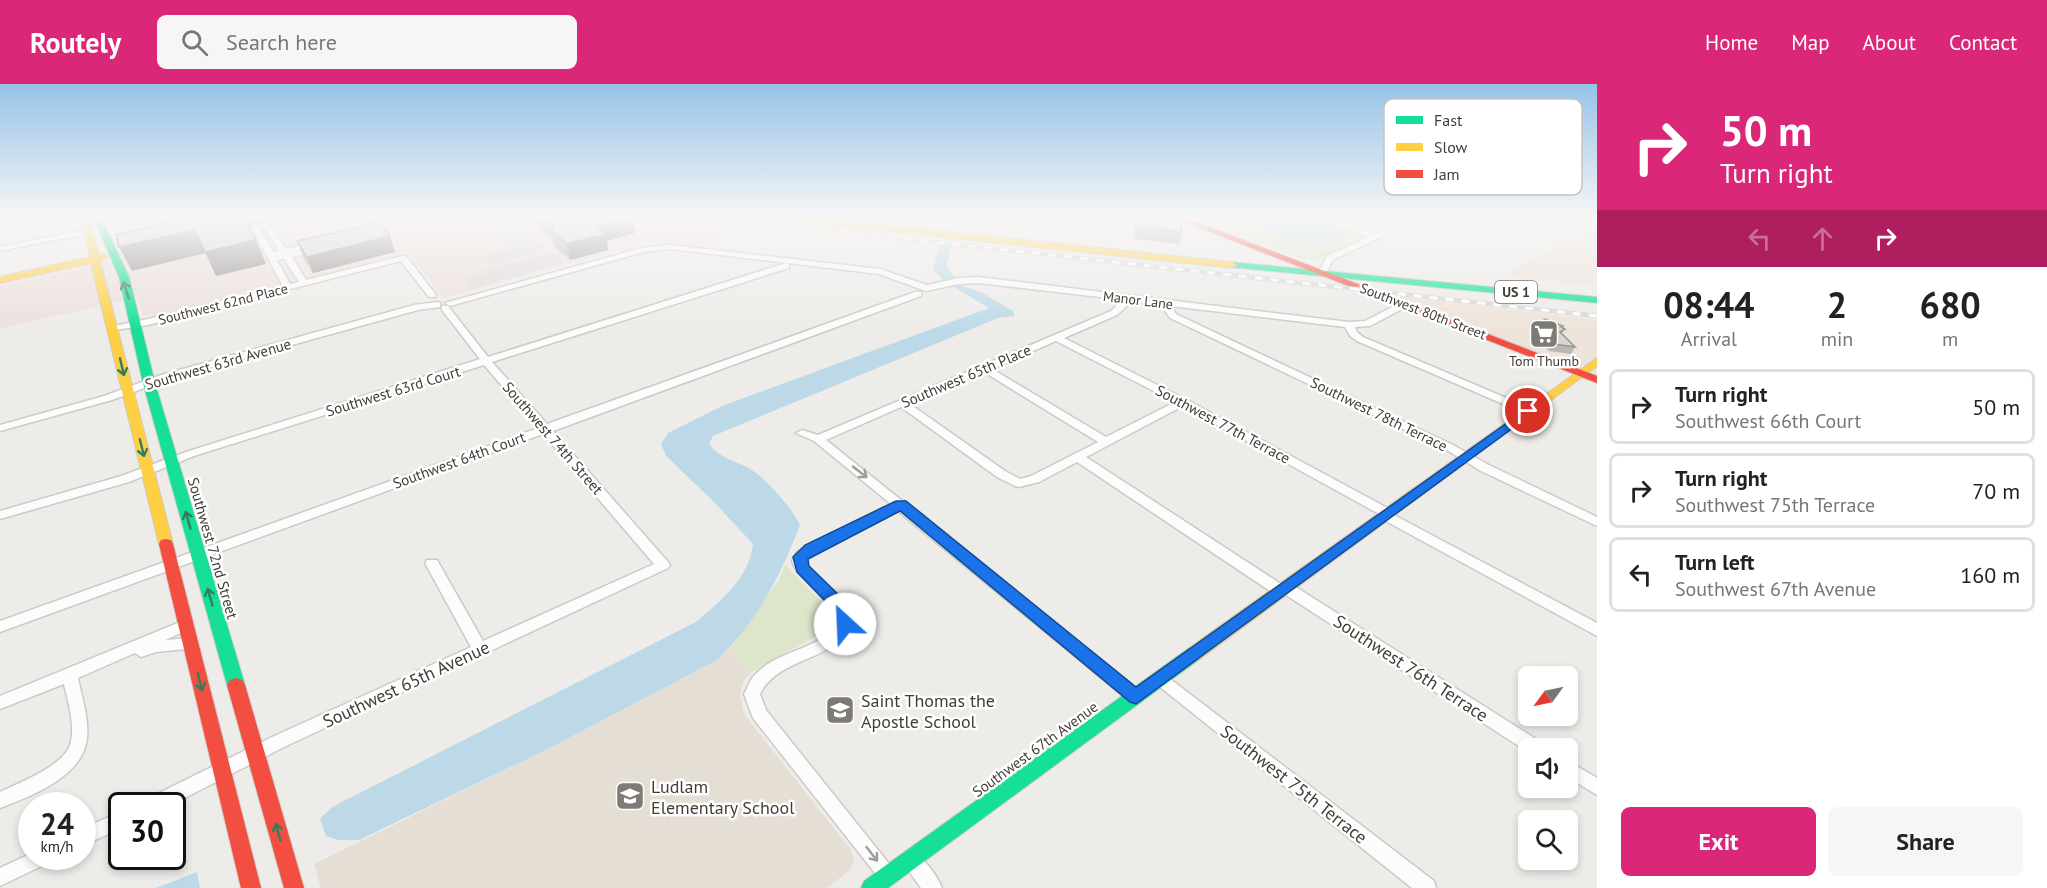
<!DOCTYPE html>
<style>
body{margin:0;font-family:"PT Sans",sans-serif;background:#f6f6f6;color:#222;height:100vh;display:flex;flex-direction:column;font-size:22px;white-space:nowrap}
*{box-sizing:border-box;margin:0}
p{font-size:20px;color:#767676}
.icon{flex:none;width:33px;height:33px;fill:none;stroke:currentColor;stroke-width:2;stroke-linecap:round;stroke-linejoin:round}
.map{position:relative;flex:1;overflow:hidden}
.sheet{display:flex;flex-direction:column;background:#fff;width:450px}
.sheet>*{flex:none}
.banner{background:#db2777;color:#fff;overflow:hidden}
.needle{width:39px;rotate:237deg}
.tools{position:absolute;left:1518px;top:582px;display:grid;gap:12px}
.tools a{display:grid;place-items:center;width:60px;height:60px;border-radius:9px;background:#fff;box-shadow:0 3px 9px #0003;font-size:30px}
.speed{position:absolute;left:18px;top:708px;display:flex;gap:12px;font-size:30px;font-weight:700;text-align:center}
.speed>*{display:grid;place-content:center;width:78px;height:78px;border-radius:50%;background:#fff;box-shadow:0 3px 9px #0003;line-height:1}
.speed small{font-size:15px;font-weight:400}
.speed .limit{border:3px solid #111;border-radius:9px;background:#fff;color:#111}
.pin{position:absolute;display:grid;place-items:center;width:51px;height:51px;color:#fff;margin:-26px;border:3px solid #fff;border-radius:50%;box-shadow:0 2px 6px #0007}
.me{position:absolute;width:66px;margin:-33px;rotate:335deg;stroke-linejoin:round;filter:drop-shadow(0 0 4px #0008)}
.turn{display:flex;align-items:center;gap:21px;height:126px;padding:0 24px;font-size:27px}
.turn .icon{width:78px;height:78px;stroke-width:2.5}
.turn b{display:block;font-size:42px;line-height:51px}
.lanes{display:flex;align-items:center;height:57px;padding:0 24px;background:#0003;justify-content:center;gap:30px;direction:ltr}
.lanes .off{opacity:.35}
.eta{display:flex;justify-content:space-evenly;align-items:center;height:102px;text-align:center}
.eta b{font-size:36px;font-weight:700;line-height:42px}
.button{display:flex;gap:12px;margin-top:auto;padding:12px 24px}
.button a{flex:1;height:69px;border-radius:9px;background:#db2777;color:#fff;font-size:24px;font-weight:700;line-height:69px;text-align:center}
.button a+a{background:#f6f6f6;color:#222}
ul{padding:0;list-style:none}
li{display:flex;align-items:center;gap:18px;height:75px;margin:0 12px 9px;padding:0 12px;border:3px solid #e0e0e0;border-radius:9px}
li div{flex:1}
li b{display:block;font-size:22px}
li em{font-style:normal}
header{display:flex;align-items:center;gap:36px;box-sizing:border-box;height:84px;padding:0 30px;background:#db2777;color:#fff}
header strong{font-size:28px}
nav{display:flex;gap:33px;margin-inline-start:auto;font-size:21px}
.search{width:420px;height:54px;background:#f6f6f6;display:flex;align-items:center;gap:15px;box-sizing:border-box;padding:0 21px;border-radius:9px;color:#767676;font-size:22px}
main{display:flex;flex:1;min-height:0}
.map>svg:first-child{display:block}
.commercial{fill:#ede3da}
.education{fill:#e4ded5}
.medical{fill:#ece0de}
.green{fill:#dde5cb}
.parking{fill:#dddbd8}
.water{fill:#bdd9e8}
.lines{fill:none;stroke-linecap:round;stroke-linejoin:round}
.street-casing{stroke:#cccac6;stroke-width:3}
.fast-casing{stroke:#cfcbc3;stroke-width:2}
.slow-casing{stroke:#cfcbc3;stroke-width:2}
.jam-casing{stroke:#cfcbc3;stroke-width:2}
.street{fill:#fcfcfc;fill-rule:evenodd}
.fast{fill:#16e098;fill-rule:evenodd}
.slow{fill:#ffcf43;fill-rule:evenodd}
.jam{fill:#f24e42;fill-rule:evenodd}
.rail-casing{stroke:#d8d8d7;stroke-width:4.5}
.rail{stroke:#fff;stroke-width:3;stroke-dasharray:8;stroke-linecap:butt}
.wall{fill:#b9b7b4}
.shaded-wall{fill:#969592}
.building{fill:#d7d5d1;stroke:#969592;stroke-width:1.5}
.oneway{stroke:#307e5d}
.oneway2{stroke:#9f9c99}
.route{fill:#1a73e8;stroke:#114b97;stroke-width:1.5}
.labels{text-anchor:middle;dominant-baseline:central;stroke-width:5;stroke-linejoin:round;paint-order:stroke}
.shield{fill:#fff;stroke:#7b7772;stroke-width:1.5}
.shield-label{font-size:14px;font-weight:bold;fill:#423d36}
.far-street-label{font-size:14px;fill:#423d36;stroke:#fff}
.far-poi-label{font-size:14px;fill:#423d36;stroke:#fff}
.street-label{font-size:15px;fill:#423d36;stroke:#fff}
.near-street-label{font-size:18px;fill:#423d36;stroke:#fff}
.near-poi-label{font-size:18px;fill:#423d36;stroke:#fff;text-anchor:start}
.key{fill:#fff;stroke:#c6c5c3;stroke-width:1.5}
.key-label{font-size:16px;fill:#423d36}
</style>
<header>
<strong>Routely</strong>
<div class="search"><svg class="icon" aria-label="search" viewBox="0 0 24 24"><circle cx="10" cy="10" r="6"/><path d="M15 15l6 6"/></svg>Search here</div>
<nav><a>Home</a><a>Map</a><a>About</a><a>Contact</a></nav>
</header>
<main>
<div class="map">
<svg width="1597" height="804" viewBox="0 0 1597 804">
<rect width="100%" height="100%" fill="#eeece9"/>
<path class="commercial" d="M1597 141V202L1503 192Z
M1389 211 1597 236V291Z"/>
<path class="education" d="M730 564 750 589 744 596 740 610 744 630 851 766 854 776 849 787 827 804H321L314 780 544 667 717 576Z"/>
<path class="medical" d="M298 135H714L736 137 716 163 649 158 444 214 408 171 404 170 155 231 143 232 137 213 0 245V202Z"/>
<path class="green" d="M1194 135H1319L1369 153 1316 176 1303 175Z
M785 481 821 517 833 537 818 551 750 589 730 564 779 496Z"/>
<path class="parking" d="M514 145 520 149 525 148 545 166 491 181 483 172 511 164 496 149Z
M552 168 564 179 473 204 466 195 485 190 482 187Z"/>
<path class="water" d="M1242 135C1268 133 1326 130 1344 152 1304 167 1279 150 1242 135Z
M940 160 952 162 946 182 955 193 943 196 933 185Z
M960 201 981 208 1013 227 1015 232 998 234 713 352 709 360C720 374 734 377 749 384 765 393 792 424 800 441 780 493 758 536 717 576L544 667 359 756H338L326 752 320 735 332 723 696 538C721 516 749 495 753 460L714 418 666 372 661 360 668 349 722 322 989 224 954 203Z
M197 788 200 804H156Z"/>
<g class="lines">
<g class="street-casing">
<path id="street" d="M1320 135H1332L1375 150 1409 135H1419L1333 176 1325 191 1322 192 1318 189 1327 172 1368 153Z
M262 136H268L286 165 318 158V162L299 166 318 163V167L292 173 306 196 403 172H406L436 211 435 213H429L401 177 148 241 109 247V243L148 235 283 202 249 140 256 138 273 168 279 166 261 138ZM284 175 299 198 290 200 277 176Z
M89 145 93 147 92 149 0 167V163Z
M670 161 880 185 927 201 959 194 978 193 1349 238 1365 237 1402 218H1408V222L1370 242 1355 243 1357 248 1363 253 1532 325 1533 327 1532 329H1524L1357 257 1350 252 1345 243 1171 222 1176 230 1453 361 1489 381 1597 433V442L1481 387 1445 365 1170 234 1161 221 1125 217 1126 223 1117 231 1064 254 1187 316 1393 427 1394 431 1597 539V552L1382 435 1381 431 1183 322 1086 373 1281 500H1291L1542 659 1544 664H1528V668L1286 511H1276L1077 378 1039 398 1019 403 1015 402 997 393 901 323 826 356 901 416 905 417 907 421 1141 608 1144 613 1141 618 1136 619 1131 618 898 427 807 474 806 477 808 482 848 523 851 543C831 578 777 574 760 610L766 626 894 786 897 792 894 798 888 801 882 798 753 634 744 610C747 605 749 598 753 593 774 567 815 567 837 542L836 529 795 484 792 477 797 468 891 420 814 357 796 349 802 346 818 351 1111 227 1116 222 1117 215 978 199 959 200 926 207 879 190 670 165 644 168 450 222 445 219 641 164ZM1056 257 1175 318 1106 353 992 285ZM984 288 1098 358 1031 392 1020 395 1005 387 910 320Z
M786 179 789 180V184L492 278 547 340 915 208H921V212L553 347 668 478 670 481 668 484 284 663 169 722H143L145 716 272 653 471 563 425 479 427 476H437L483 557 654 480 543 350 0 548V537L538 344 484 281 194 372 129 398 0 435V427L121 392 186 368 480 275 442 226V222H448L488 273Z
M437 218 440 219V223L418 226 169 295 112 316 0 347V341L104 312 161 291 414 221Z
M185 536 190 537 192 541 190 545 165 556 190 554 195 556 197 560 195 564 156 568 141 573 135 569 78 594C82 614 89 634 87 654 83 693 31 712 0 724V708C19 699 63 682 70 661 76 642 68 619 64 600L0 625V612Z
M1160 589 1165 591 1434 797 1436 804H1412L1155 599 1152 595 1155 591Z
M1568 677 1597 694V711L1568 693Z
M122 727V744L82 762V745Z
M910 767C923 772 937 791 942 804H921L901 776 904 770Z
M32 769V772H53L50 778 0 802V784Z"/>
</g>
<g class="fast-casing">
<path id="fast" d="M94 135H102L129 193 155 299 245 601 242 606 236 608 230 606 227 601 143 299 119 193Z
M265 135H282L226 149 222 146Z
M1232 178 1597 213V219L1229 183 1227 181Z
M1195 562 1201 564 1203 569 1201 574 888 804H861L864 797 1189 564Z"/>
</g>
<g class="slow-casing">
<path id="slow" d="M81 135H89L99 171 104 170 109 173 100 177 173 460 171 464H161L159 460 91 179 0 199V193L90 173Z
M797 135H826L1232 178 1237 181 1232 184 801 138Z
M1597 274V282L1201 574 1195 576 1189 574 1187 569 1189 564Z"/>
</g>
<g class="jam-casing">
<path id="jam" d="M1177 135H1189L1597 292V299Z
M166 455 171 456 173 460 261 804H241L159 460 161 456Z
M236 594 242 596 245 601 304 804H284L227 601 230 596Z"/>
</g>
<use href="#street" class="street"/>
<use href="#fast" class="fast"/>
<use href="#slow" class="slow"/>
<use href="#jam" class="jam"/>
<g class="rail-casing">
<path id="rail" d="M730 135 1597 232"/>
</g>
<use href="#rail" class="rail"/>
</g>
<path class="wall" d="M529 135H634L635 149 607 157 608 166 570 176 554 162 552 154Z
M1136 135H1181L1182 148 1179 160 1135 155V138Z
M297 157 395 168 313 189 303 173Z
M1535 242 1565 245 1561 250 1575 263 1571 270 1549 267 1531 248Z"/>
<path class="shaded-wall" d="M628 135H634L635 149 607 157 608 166 570 176 567 160 597 143Z
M195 146 206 169 132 187 119 163Z
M390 152 395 168 313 189 307 173Z
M256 156 266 180 216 192 205 168Z"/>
<path class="building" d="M182 135H244L256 156 205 168 195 146 119 163 116 151Z
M545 135H628L597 143 606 150 567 160 551 146 553 142Z
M1138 135H1181L1182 148 1138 143Z
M378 137 390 152 307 173 297 157 359 144Z
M1545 235 1563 242 1561 243 1565 245 1560 248 1575 263 1554 260 1535 242Z"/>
<defs><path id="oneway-shaft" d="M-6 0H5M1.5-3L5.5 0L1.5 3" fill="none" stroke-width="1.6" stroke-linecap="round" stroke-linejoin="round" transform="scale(1.5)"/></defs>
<g class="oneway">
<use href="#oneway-shaft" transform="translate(126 206) rotate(-108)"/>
<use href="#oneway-shaft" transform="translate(122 283) rotate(77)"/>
<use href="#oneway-shaft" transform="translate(142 364) rotate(76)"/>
<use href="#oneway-shaft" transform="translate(188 436) rotate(-106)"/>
<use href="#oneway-shaft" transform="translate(210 513) rotate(-106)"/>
<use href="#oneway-shaft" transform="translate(200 598) rotate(76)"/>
<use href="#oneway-shaft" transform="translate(278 748) rotate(-106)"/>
</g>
<g class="oneway2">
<use href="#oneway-shaft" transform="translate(860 388) rotate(38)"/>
<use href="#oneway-shaft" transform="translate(872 770) rotate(52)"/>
</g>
<linearGradient id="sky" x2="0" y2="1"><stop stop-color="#97c3e8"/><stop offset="0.54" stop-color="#f7f6f5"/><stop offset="1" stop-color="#f7f6f5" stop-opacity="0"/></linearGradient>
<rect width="1597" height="248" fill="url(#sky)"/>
<path class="route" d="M1528 324 1534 327 1532 330 1136 620 1130 618 900 427 808 475 809 482 846 518 853 540 850 545H839L833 525 797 488 793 473 805 461 896 417H906L1136 603Z"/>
<defs>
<g id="supermarket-square" transform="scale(1.5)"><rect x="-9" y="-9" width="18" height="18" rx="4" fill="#7e7a75" stroke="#fff"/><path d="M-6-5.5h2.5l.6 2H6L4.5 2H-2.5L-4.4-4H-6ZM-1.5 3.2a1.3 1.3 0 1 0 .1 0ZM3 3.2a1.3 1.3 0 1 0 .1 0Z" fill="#fff"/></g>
<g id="school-square" transform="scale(1.5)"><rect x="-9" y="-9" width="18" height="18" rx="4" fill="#7e7a75" stroke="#fff"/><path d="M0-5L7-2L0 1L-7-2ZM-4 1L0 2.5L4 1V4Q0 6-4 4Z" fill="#fff"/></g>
</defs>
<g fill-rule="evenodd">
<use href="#supermarket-square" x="1544" y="250"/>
<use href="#school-square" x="840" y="626"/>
<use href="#school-square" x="630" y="712"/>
</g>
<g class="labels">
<rect class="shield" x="1495" y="197" width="42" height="22" rx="4.5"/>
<g class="shield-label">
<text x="1516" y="208">US 1</text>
</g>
<g class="far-street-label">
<text transform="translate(1138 216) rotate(7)">Manor Lane</text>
<text transform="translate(223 220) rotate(-14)">Southwest 62nd Place</text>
<text transform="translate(1423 227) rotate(21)">Southwest 80th Street</text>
</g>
<g class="far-poi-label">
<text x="1544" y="277">Tom Thumb</text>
</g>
<g class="street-label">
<text transform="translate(218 280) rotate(-16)">Southwest 63rd Avenue</text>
<text transform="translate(966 292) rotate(-23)">Southwest 65th Place</text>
<text transform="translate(393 307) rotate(-17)">Southwest 63rd Court</text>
<text transform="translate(1379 330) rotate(26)">Southwest 78th Terrace</text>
<text transform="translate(1223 340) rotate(28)">Southwest 77th Terrace</text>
<text transform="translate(553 354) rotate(49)">Southwest 74th Street</text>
<text transform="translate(459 376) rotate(-20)">Southwest 64th Court</text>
<text transform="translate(213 464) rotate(74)">Southwest 72nd Street</text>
<text transform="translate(1035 665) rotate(-36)">Southwest 67th Avenue</text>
</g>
<g class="near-street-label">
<text transform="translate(1411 584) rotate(33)">Southwest 76th Terrace</text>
<text transform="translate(406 600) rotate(-25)">Southwest 65th Avenue</text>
<text transform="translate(1294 700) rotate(38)">Southwest 75th Terrace</text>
</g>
<g class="near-poi-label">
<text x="861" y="616">Saint Thomas the<tspan x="861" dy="21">Apostle School</tspan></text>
<text x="651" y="702">Ludlam<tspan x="651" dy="21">Elementary School</tspan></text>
</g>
</g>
<rect x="1384" y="15" width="198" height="96" rx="9" class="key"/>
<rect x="1396" y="32" width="27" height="8" fill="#16e098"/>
<rect x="1396" y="59" width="27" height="8" fill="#ffcf43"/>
<rect x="1396" y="86" width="27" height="8" fill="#f24e42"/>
<g class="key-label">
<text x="1434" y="42">Fast</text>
<text x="1434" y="69">Slow</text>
<text x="1434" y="96">Jam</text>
</g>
</svg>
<div class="tools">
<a><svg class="needle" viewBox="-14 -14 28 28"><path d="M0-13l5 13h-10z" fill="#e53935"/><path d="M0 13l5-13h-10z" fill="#767676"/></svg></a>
<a><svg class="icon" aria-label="sound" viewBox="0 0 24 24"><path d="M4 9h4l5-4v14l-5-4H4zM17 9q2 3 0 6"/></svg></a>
<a><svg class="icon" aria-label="search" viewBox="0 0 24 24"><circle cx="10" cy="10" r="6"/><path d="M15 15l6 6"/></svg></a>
</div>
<div class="speed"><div>24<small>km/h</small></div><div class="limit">30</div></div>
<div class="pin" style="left:1528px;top:327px;background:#d93025"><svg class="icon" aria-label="arrive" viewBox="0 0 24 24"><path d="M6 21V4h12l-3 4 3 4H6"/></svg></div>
<svg class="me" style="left:845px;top:540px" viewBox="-20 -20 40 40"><circle r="19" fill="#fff"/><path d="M0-13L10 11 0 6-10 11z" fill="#1a73e8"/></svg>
</div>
<section class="sheet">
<div class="banner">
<div class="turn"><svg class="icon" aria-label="right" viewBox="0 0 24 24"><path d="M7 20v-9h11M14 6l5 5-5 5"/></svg><div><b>50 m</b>Turn right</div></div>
<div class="lanes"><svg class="icon off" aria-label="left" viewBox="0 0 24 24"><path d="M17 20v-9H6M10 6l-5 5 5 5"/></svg><svg class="icon off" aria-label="ahead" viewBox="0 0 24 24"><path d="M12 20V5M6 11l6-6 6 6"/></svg><svg class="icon" aria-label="right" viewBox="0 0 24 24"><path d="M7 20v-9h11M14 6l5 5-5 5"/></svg></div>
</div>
<div class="eta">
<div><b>08:44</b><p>Arrival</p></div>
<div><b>2</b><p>min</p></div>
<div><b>680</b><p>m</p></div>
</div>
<ul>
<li><svg class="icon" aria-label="right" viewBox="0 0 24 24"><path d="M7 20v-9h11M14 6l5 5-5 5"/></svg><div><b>Turn right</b><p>Southwest 66th Court</p></div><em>50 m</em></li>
<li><svg class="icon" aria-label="right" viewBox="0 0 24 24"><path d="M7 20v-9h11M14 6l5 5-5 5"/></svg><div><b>Turn right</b><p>Southwest 75th Terrace</p></div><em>70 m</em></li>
<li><svg class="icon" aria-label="left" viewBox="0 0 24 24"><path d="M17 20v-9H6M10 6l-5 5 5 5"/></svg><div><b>Turn left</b><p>Southwest 67th Avenue</p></div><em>160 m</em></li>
</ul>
<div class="button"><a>Exit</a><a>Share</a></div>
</section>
</main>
